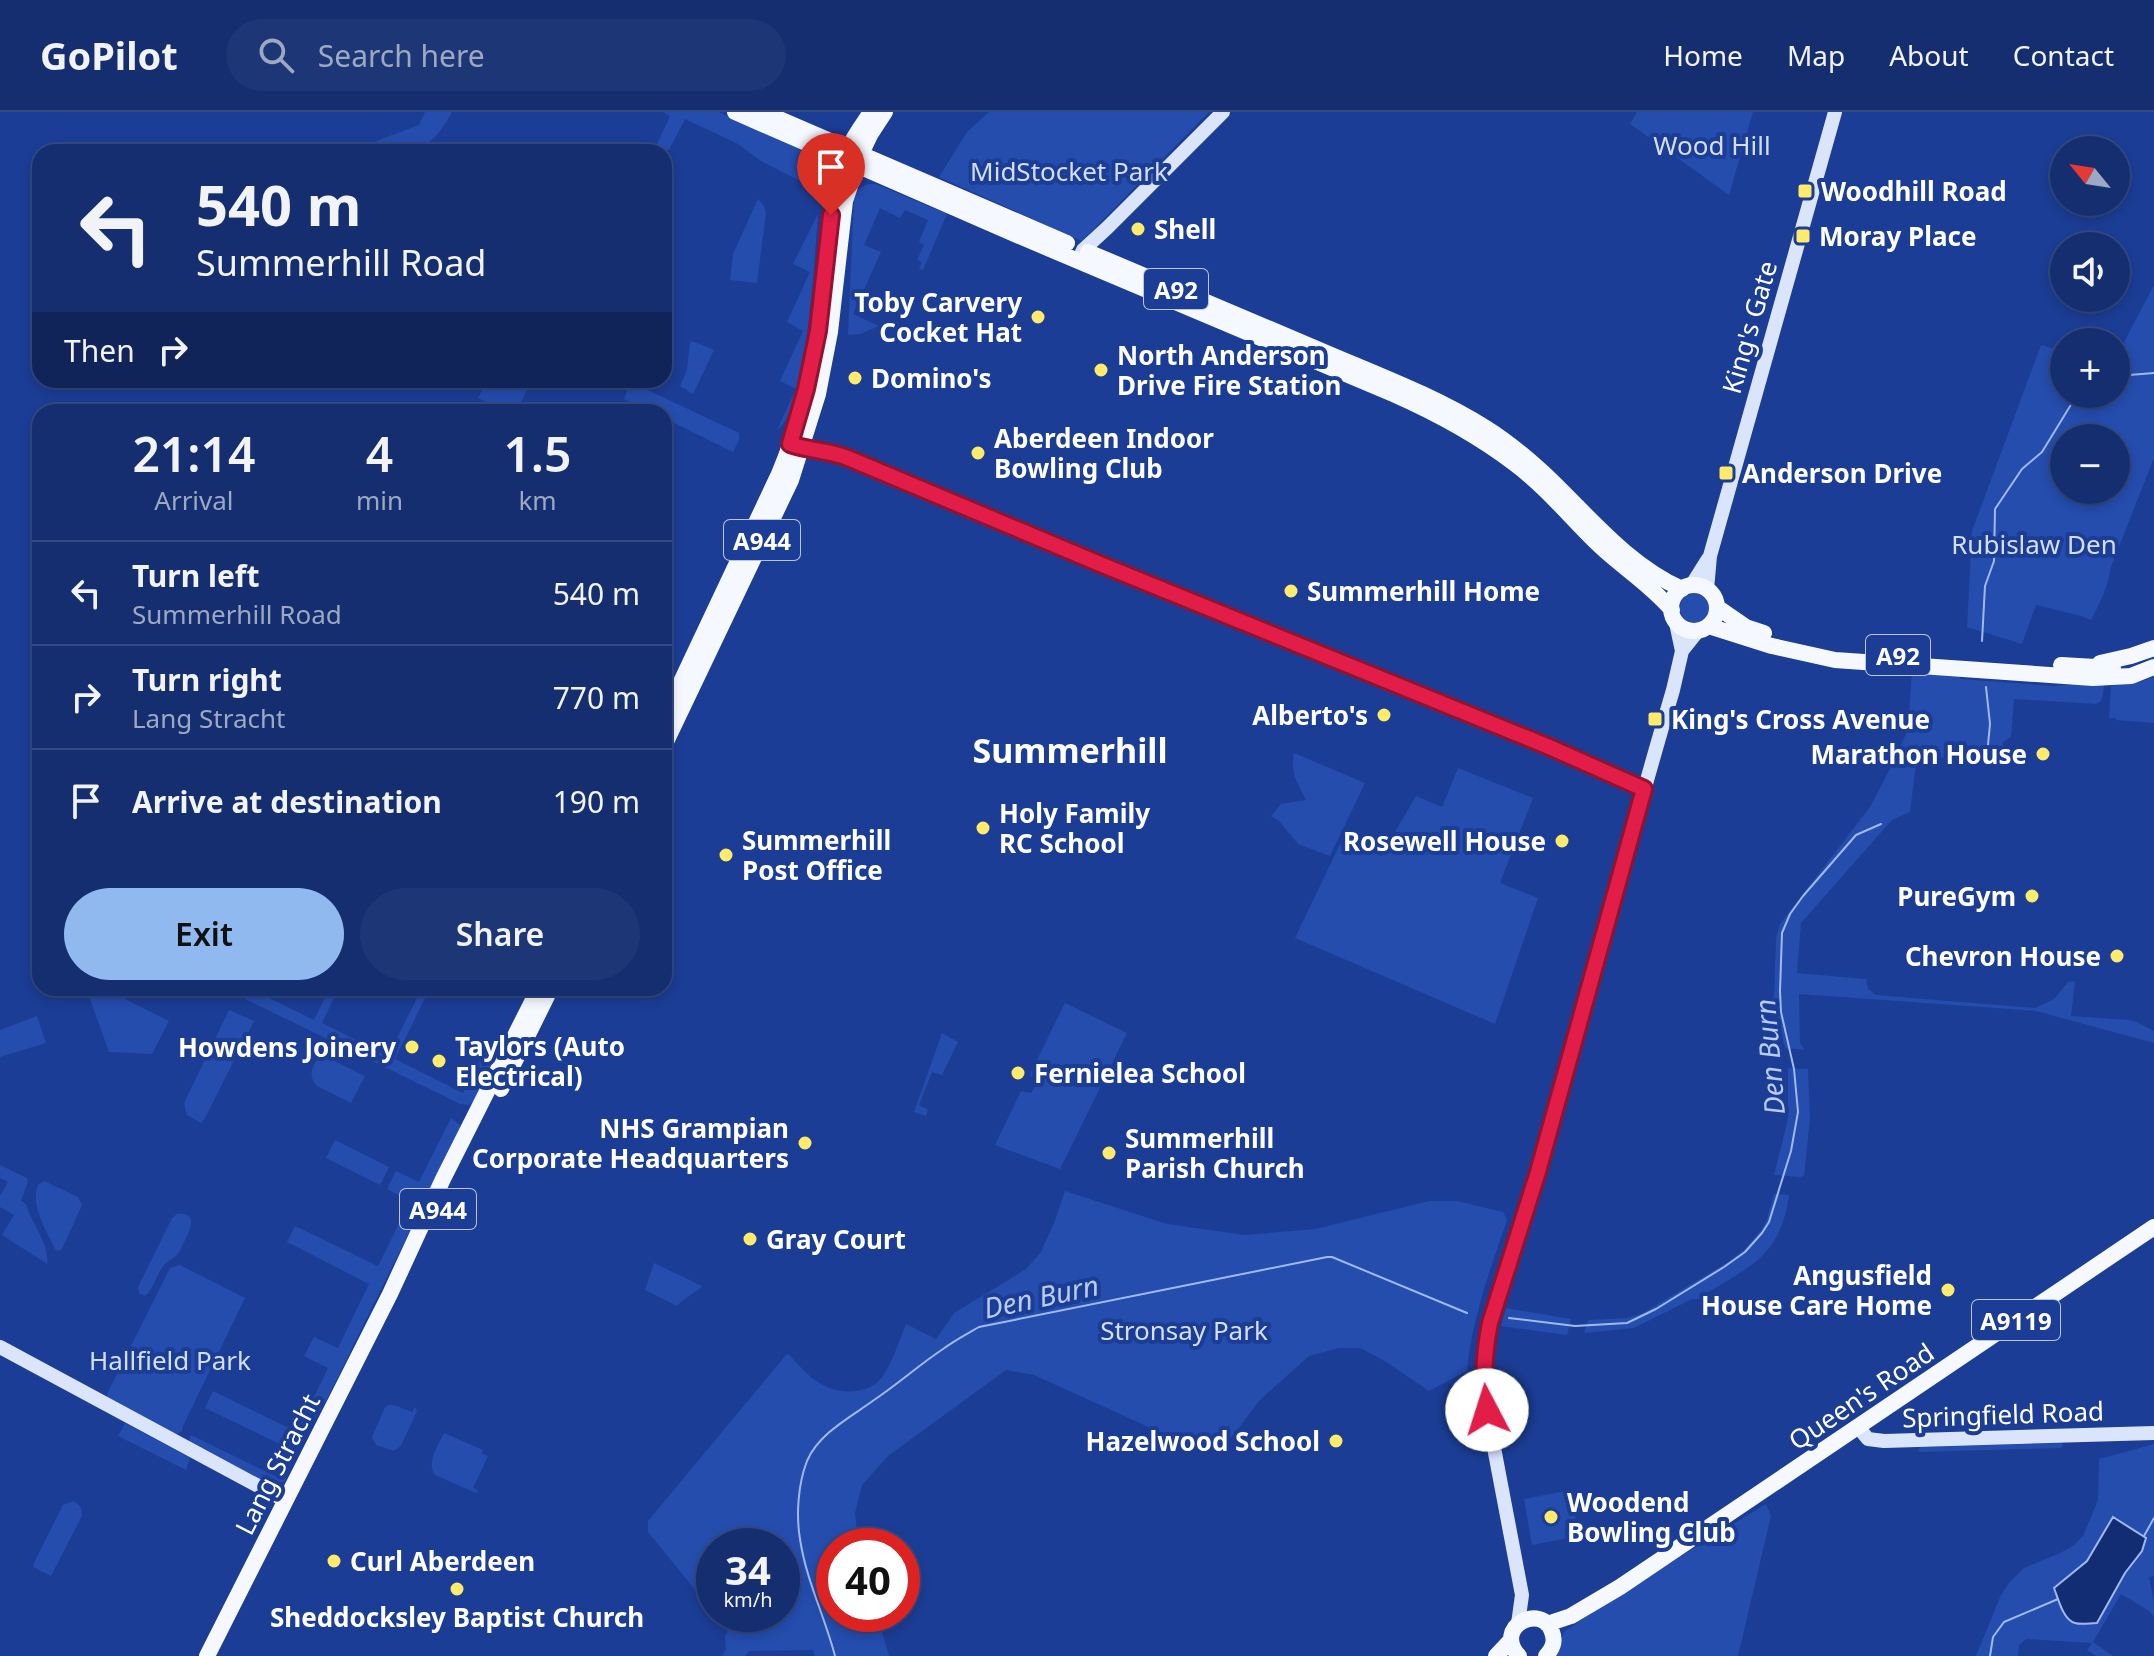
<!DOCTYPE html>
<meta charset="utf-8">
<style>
body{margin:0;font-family:"Noto Sans",sans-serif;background:#1d3675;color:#f1f3f6;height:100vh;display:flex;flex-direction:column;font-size:30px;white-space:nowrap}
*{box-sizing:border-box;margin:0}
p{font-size:26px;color:#9da8c3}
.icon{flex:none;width:44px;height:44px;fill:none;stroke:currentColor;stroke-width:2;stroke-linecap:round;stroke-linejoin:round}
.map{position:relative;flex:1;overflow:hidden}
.details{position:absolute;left:32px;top:292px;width:640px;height:592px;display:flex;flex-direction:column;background:#142e70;border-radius:24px;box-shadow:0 4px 12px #0003,0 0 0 2px #334a83}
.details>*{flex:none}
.top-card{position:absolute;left:32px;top:32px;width:640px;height:244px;border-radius:24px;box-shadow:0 4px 12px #0003,0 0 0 2px #334a83;background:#142e70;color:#f1f3f6;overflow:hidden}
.needle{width:52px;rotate:300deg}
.fabs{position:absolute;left:2050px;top:24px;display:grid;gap:16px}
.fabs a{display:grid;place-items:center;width:80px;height:80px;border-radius:50%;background:#142e70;box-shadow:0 4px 12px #0003,0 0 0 2px #334a83;font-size:40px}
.speed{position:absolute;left:696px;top:1416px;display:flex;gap:16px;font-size:40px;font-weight:700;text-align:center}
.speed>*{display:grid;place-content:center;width:104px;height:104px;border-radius:50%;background:#142e70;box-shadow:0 4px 12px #0003,0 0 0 2px #334a83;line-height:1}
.speed small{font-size:20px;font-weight:400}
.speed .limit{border:12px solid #d22;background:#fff;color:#111}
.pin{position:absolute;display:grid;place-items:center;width:68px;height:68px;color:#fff;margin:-82px -34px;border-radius:50% 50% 50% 0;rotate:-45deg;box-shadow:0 0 8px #0007}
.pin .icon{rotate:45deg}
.me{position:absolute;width:88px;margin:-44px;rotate:355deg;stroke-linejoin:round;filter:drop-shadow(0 0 6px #0008)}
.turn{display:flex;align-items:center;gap:28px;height:168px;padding:0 32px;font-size:36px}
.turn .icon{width:104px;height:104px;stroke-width:2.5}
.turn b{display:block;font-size:56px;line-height:68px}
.then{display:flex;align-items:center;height:76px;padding:0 32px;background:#0003;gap:16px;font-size:30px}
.eta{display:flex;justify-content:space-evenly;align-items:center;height:136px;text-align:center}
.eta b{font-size:48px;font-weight:600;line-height:56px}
.primary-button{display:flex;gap:16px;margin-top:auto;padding:16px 32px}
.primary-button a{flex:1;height:92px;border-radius:48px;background:#90b9f0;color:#111;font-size:32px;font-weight:600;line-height:92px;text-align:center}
.primary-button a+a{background:#1d3675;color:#f1f3f6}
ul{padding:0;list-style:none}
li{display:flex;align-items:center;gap:24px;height:104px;padding:0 32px;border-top:2px solid #334a83}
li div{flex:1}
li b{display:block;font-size:30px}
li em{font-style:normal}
header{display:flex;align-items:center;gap:48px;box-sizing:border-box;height:112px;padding:0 40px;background:#142e70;border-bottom:2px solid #334a83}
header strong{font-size:38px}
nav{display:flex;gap:44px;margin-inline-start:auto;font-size:28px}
.search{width:560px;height:72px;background:#1d3675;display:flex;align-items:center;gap:20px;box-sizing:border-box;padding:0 28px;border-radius:44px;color:#9da8c3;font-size:30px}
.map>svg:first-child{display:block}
.green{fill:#244dae;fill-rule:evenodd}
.water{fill:#122d73;stroke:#a0b9f2;stroke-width:2}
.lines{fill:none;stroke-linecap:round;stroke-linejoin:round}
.stream{stroke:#a0b9f2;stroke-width:2}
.secondary{stroke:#dae4fb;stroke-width:14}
.primary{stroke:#f5f8ff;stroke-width:16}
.route-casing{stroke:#92132f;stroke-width:20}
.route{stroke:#e11d48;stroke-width:14}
.poi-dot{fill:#ffeb6b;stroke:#1b3d95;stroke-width:3}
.labels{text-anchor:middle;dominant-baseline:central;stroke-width:8;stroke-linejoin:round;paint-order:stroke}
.shield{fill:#1b3d95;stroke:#bbc5df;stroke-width:2}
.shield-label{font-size:24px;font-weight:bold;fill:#fff}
.park-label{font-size:26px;fill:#d4dffb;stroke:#1b3d95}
.poi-label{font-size:26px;font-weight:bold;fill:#fff;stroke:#1b3d95;text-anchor:start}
.street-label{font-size:26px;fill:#fff;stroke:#1b3d95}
.water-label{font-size:28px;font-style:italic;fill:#b9ccf6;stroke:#1b3d95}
.district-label{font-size:34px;font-weight:bold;fill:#fff;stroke:#1b3d95}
</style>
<header>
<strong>GoPilot</strong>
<div class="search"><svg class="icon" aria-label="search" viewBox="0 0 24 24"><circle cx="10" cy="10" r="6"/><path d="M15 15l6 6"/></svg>Search here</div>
<nav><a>Home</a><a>Map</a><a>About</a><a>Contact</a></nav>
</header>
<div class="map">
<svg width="2154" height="1544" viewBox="0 0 2154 1544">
<rect width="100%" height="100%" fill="#1b3d95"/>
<path class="green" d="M425 0H452C444 16 428 37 409 40 401 41 391 40 382 40L376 29 419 13Z
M663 0H719L823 48 831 63 823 90 804 71 761 49 738 32 685 7 669 38 655 36 670 4Z
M989 0H1209L1082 129 939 65 967 20Z
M1637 0H1753L1729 83 1630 12Z
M869 72H876L947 102 923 158 919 157 922 150 917 148 924 133 919 130 928 108 905 98 900 106 880 96 864 133 881 140 853 202 879 214 860 222 848 223 854 87C857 78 860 74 869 72Z
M758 87 764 94 766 101 757 171 730 168 733 142Z
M818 102C815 140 807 300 777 318L796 277 780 269 803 219 787 210 810 160 793 152Z
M2154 173V346L2111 455C2108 475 2100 491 2091 508L2081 504 2036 493 2022 532 1967 515 1972 419 2041 233 2064 240V282H2116V239L2119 240ZM2116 326V378H2064V326Z
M692 229 714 238 693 282 680 274 687 258 690 230Z
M487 268H532L516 300H507L478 286Z
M635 272 739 321V328L733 340 664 306V300H652L624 287 629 275Z
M1680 496a15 15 0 1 1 30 0a15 15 0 1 1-30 0Z
M1912 559 1960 563V567L2053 574 2075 572 2104 573C2103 581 2104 589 2096 592L2014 587 2011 625 2003 630 2002 641 1991 649 1917 644 1910 700 1892 708 1801 811 1797 861 1866 867 1868 877 1876 883 2035 896 2054 887 2068 870 2075 869 2071 904 2129 908 2137 910 2154 919V931L2036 899 1799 882 1800 931 1805 938 1785 936 1772 885H1774L1776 826 1780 812 1870 695 1892 653 1908 617Z
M2154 565V611L2116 608V606H2109L2111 574 2142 569Z
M1294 641 1365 671 1330 744 1298 732 1279 709 1271 704 1281 692 1306 688C1297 670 1290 662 1294 641Z
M1458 656 1533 686 1500 771 1538 786 1495 912 1295 826 1342 728 1381 744 1416 684 1442 695Z
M86 876H103L169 909 152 942 109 940Z
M232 876H249L314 908 330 876H339L322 911 388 944 422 876H430L395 947 463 981 488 934 494 944 493 950 473 990 469 993 460 992 233 881Z
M1065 891 1127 921 1060 1057 995 1033 1021 979 1031 981 1039 968 1030 964 1031 960Z
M229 898 254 909 205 1006 201 1011 187 1003 184 991Z
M37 904 46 931 0 945V918Z
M942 921 958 930 942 963 932 960 919 993 928 998 926 1004 914 1000Z
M320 942 365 964 351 991 317 974C306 963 314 953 320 942Z
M1788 956 1808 957 1810 1007 1804 1064 1800 1065 1774 1063 1788 1007Z
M451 1006 460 1013V1017L326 1289 299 1331 285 1369 276 1373 271 1372 270 1373 189 1329 191 1323 275 1364 288 1336 205 1296 213 1279 297 1320 328 1256 304 1244 314 1225 338 1236 369 1172 287 1130 295 1114 378 1154 410 1089 387 1077 396 1059 419 1070Z
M335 1028 389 1055 380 1073 326 1046Z
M0 1053 27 1066 28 1070 21 1089 26 1092C31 1111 50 1132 47 1152L2 1123 14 1103 0 1095V1084L8 1070 0 1066Z
M44 1069 78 1085 82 1093 62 1137 58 1139 55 1137C46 1117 30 1095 38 1073Z
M1065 1079 1167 1112 1245 1123 1315 1117 1429 1089H1457L1503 1100 1507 1108C1490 1157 1472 1207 1467 1259L1429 1279 1383 1248 1360 1236H1339L1309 1244 1259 1289 1232 1325 1213 1334 1188 1333 1034 1263 1006 1258 888 1344 862 1373 855 1401 859 1434H834V1502H877L889 1544H814V1538L749 1539 745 1544H722L726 1537 725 1525 730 1510 723 1502H782V1434H714V1495L696 1479 648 1420V1409L786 1243 788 1242C797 1251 805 1261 815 1268 834 1283 868 1285 883 1264 893 1249 899 1229 906 1212L936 1227 954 1201 1026 1157 1041 1140 1054 1111Z
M1774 1082 1789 1083C1781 1142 1753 1153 1707 1181L1705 1187H1692L1634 1216 1584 1221 1588 1208 1627 1206 1643 1201 1728 1150 1745 1137 1762 1117 1767 1107Z
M177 1102C198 1100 191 1117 185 1128 182 1134 180 1141 175 1145 172 1147 168 1149 165 1152 156 1162 155 1176 145 1184L139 1181 138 1175 172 1106Z
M654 1151 702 1174C697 1180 685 1185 677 1194L645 1178Z
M180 1153 245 1186 183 1314 182 1319 173 1324 107 1286V1282L170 1156Z
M1506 1196 1571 1207 1567 1223 1501 1214Z
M389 1293H394L412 1300 415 1295 417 1299 401 1334 394 1339 376 1333 372 1325 385 1295Z
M125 1311 190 1346 186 1358 118 1324Z
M444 1321 483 1338 482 1342 488 1344 473 1376 479 1379 476 1381 435 1363C426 1350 438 1334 444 1321Z
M2062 1331 2063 1334 2061 1336 1920 1340 1918 1338 1920 1335Z
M2154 1332V1464L2149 1465 2154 1489V1505L2149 1499 2121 1482 2093 1530 2113 1544H2096L2087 1538 2092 1531 2026 1527 2019 1533 2018 1544H1976L2001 1483 2009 1471 2024 1456 2060 1441 2073 1434 2083 1424 2098 1388 2099 1347Z
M1570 1378 1579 1424 1532 1433 1524 1387Z
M73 1389C81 1393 82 1396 82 1404L51 1464 33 1455 34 1451 63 1393Z
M1766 1392 1771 1404 1738 1544H1553L1564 1520 1618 1483Z"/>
<path class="water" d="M2113 1405 2146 1426 2142 1439 2125 1461 2097 1511C2090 1511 2081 1513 2075 1511 2063 1508 2058 1486 2054 1476L2087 1449Z"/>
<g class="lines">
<path class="stream" d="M2116 255H2119L2129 263 2154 261
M1982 529 1985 474 1994 449 1995 397 2022 357 2042 340 2072 291 2075 282
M1986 575 1990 612 1987 643
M1509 1206 1575 1214 1627 1211 1656 1197 1724 1155 1745 1140 1762 1121 1769 1110 1791 1039 1798 1000 1794 957 1781 900 1780 879 1782 821 1790 802 1803 784 1856 723 1881 712
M2144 1424 2154 1406
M835 1544C825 1505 806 1468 800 1427 796 1403 798 1372 807 1349 819 1321 851 1305 874 1288 898 1272 919 1253 943 1237 954 1229 967 1222 979 1215L1327 1145H1332L1467 1201
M1990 1544 1993 1525 2004 1510 2058 1487"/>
<path class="secondary" d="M1080 145 1083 138 1107 116 1223 0
M793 333C812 339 829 338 848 346L1111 456 1547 634 1644 677
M1691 474 1708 447
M1707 477 1710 444 1835 0
M1682 539 1698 519
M0 1235 286 1389
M1858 1315 1868 1327 1884 1329 2154 1321
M1518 1512 1522 1483 1484 1283C1478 1204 1520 1123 1542 1048 1586 891 1627 734 1673 578L1682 539 1676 511"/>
<path class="primary" d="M735 0 1012 121 1393 282C1436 301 1477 323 1515 352 1546 375 1571 406 1599 433 1622 455 1651 473 1672 498
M763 0 1067 131
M1088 140C1166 173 1244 206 1322 239 1378 263 1435 284 1486 316 1510 331 1532 350 1552 369 1592 408 1630 454 1682 477
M1671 496a23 23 0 1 1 46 0a23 23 0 1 1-46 0Z
M1717 495 1746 515 1764 521
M1709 514 1772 534 1835 548 2093 566 2131 564 2154 555
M2100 551 2131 544 2154 536
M2061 553 2113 556
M664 606 779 362C797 320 811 264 818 219 825 172 826 125 837 78 840 65 842 50 848 37 854 24 863 12 871 0
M664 634 791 368 818 282 830 220 845 89 861 42 870 23 885 0
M501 977 551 876
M1547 1512 1571 1504 1620 1475 2154 1115
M207 1544 390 1182 443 1067 539 876
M1496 1544 1511 1528
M1519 1544C1492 1515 1542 1490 1552 1520 1556 1530 1552 1537 1546 1544"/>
</g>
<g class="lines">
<g class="route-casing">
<path id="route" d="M831 103 818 219 806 277 790 332C810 339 829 338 848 346L1100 452 1547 634 1644 677 1538 1060 1490 1211C1484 1241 1482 1268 1487 1298"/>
</g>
<use href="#route" class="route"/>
</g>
<g class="poi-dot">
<rect x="1797" y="71" width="16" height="16" rx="4"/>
<circle cx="1138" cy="117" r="8"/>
<rect x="1795" y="116" width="16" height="16" rx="4"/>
<circle cx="1038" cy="205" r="8"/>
<circle cx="1101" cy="258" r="8"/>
<circle cx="855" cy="266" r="8"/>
<circle cx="978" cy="341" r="8"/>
<rect x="1718" y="353" width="16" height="16" rx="4"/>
<circle cx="1291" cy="479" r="8"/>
<circle cx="1384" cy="603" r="8"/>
<rect x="1647" y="599" width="16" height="16" rx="4"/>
<circle cx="2043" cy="642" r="8"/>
<circle cx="983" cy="716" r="8"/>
<circle cx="1562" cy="729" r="8"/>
<circle cx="726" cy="743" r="8"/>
<circle cx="2032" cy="784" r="8"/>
<circle cx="2117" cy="844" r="8"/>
<circle cx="412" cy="935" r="8"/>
<circle cx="439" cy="949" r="8"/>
<circle cx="1018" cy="961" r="8"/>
<circle cx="805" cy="1031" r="8"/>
<circle cx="1109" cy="1041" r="8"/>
<circle cx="750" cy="1127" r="8"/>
<circle cx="1948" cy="1178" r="8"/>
<circle cx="1336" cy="1329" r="8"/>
<circle cx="1551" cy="1405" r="8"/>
<circle cx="334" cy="1449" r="8"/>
<circle cx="457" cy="1477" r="8"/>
</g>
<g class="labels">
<g class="shield">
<rect x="1144" y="157" width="64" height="40" rx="6"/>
<rect x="724" y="408" width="76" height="40" rx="6"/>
<rect x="1866" y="523" width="64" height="40" rx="6"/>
<rect x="400" y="1077" width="76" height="40" rx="6"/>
<rect x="1972" y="1188" width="88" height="40" rx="6"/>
</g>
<g class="shield-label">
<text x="1176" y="177">A92</text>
<text x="762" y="428">A944</text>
<text x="1898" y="543">A92</text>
<text x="438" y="1097">A944</text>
<text x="2016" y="1208">A9119</text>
</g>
<g class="park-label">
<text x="1712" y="33">Wood Hill</text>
<text x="1069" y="59">MidStocket Park</text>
<text x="2034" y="432">Rubislaw Den</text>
<text x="1184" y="1218">Stronsay Park</text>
<text x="170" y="1248">Hallfield Park</text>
</g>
<g class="poi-label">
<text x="1821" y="79">Woodhill Road</text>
<text x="1154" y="117">Shell</text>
<text x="1819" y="124">Moray Place</text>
<text x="1022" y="190" text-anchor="end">Toby Carvery<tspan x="1022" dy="30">Cocket Hat</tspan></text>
<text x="1117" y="243">North Anderson<tspan x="1117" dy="30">Drive Fire Station</tspan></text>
<text x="871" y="266">Domino's</text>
<text x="994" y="326">Aberdeen Indoor<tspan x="994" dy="30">Bowling Club</tspan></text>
<text x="1742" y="361">Anderson Drive</text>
<text x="1307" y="479">Summerhill Home</text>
<text x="1368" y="603" text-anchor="end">Alberto's</text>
<text x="1671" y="607">King's Cross Avenue</text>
<text x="2027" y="642" text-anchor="end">Marathon House</text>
<text x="999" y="701">Holy Family<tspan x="999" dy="30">RC School</tspan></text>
<text x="742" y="728">Summerhill<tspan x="742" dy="30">Post Office</tspan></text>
<text x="1546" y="729" text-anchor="end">Rosewell House</text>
<text x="2016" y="784" text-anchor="end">PureGym</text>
<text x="2101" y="844" text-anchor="end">Chevron House</text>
<text x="455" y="934">Taylors (Auto<tspan x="455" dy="30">Electrical)</tspan></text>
<text x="396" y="935" text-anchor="end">Howdens Joinery</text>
<text x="1034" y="961">Fernielea School</text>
<text x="789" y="1016" text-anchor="end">NHS Grampian<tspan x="789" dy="30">Corporate Headquarters</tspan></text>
<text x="1125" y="1026">Summerhill<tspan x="1125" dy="30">Parish Church</tspan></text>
<text x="766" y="1127">Gray Court</text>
<text x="1932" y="1163" text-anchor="end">Angusfield<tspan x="1932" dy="30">House Care Home</tspan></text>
<text x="1320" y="1329" text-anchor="end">Hazelwood School</text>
<text x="1567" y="1390">Woodend<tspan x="1567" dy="30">Bowling Club</tspan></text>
<text x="350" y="1449">Curl Aberdeen</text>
<text x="457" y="1505" text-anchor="middle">Sheddocksley Baptist Church</text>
</g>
<g class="street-label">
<text transform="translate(1749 215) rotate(-74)">King's Gate</text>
<text transform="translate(1861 1284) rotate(-34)">Queen's Road</text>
<text transform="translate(2003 1302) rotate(-2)">Springfield Road</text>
<text transform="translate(277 1352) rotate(-63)">Lang Stracht</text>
</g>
<g class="water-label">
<text transform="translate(1769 945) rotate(-95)">Den Burn</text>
<text transform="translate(1041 1184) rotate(-12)">Den Burn</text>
</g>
<g class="district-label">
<text x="1070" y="638">Summerhill</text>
</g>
</g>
</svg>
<div class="fabs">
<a><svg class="needle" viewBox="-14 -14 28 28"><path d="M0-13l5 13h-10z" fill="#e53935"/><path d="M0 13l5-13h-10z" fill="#9da8c3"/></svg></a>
<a><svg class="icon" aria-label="sound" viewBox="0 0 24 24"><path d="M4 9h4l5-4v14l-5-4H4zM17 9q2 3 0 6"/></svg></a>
<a>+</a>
<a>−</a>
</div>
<div class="speed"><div>34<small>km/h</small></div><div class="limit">40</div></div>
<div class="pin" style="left:831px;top:103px;background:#d93025"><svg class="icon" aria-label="arrive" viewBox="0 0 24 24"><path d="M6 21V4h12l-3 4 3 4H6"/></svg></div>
<svg class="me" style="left:1487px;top:1298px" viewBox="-20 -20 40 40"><circle r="19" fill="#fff"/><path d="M0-13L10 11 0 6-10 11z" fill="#e11d48"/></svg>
<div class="top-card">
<div class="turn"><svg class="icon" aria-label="left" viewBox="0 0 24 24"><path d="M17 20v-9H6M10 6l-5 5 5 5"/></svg><div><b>540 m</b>Summerhill Road</div></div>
<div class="then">Then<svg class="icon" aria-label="right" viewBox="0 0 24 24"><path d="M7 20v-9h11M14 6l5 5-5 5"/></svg></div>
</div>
<section class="details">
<div class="eta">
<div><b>21:14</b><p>Arrival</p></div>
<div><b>4</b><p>min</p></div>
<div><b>1.5</b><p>km</p></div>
</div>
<ul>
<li><svg class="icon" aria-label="left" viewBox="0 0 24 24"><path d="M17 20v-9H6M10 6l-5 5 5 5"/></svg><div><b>Turn left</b><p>Summerhill Road</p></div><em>540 m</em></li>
<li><svg class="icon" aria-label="right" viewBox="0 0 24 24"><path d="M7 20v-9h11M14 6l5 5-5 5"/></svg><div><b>Turn right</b><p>Lang Stracht</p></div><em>770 m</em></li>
<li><svg class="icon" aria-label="arrive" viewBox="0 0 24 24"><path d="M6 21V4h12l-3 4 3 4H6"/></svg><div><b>Arrive at destination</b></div><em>190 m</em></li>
</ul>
<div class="primary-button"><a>Exit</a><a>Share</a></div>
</section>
</div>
